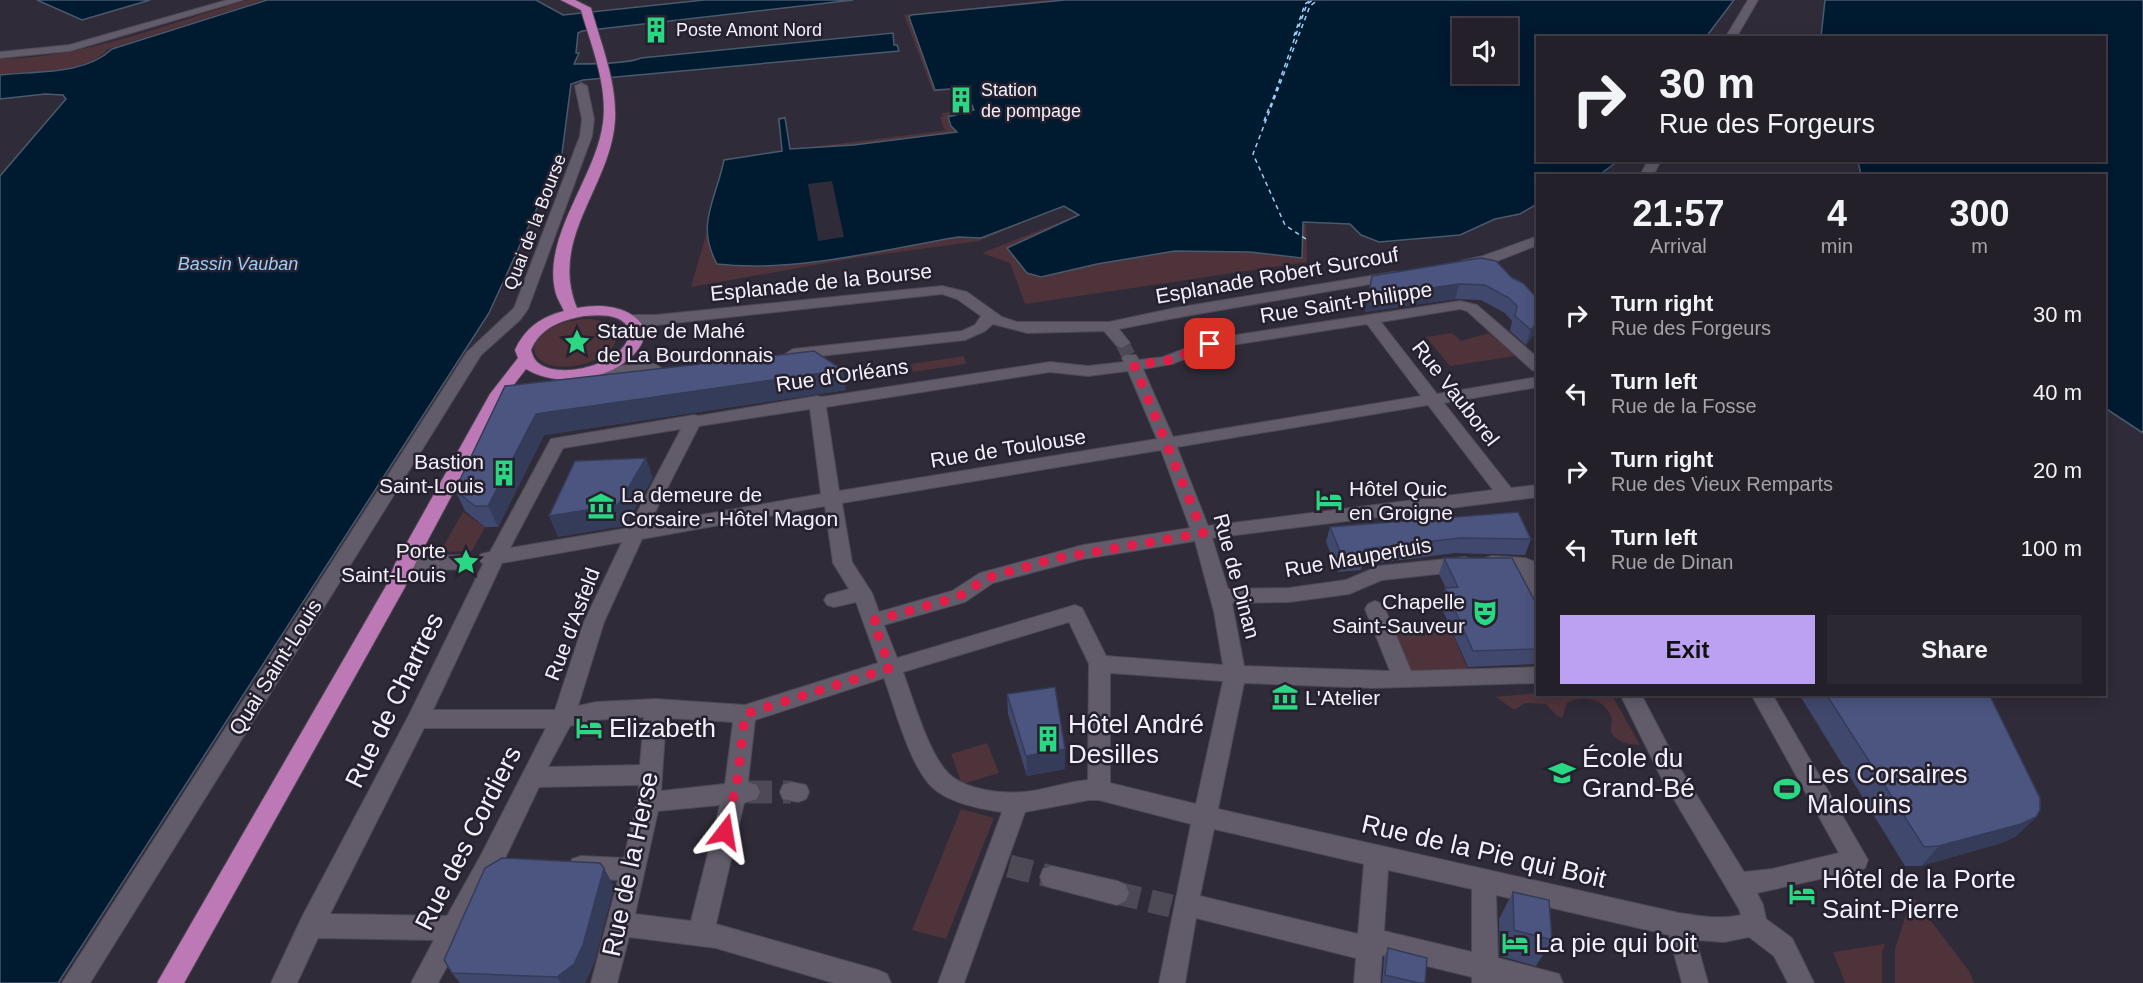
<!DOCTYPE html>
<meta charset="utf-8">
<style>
body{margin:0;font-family:Helvetica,sans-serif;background:#2c2832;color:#f1f3f6;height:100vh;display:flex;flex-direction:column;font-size:22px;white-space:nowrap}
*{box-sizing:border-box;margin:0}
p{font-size:20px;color:#a3a3a8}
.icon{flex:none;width:33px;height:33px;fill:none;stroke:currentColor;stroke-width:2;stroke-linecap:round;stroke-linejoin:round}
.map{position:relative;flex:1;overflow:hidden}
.sheet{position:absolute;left:1536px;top:174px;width:570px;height:522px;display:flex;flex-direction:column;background:#24202a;border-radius:0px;box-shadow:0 3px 15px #0003,0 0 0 2px #413e47}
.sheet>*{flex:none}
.top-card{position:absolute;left:1536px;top:36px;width:570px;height:126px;border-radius:0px;box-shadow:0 3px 15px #0003,0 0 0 2px #413e47;background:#24202a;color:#f1f3f6;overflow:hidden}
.tools{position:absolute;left:1452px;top:18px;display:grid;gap:12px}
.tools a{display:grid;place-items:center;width:66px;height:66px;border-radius:0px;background:#24202a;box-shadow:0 3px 15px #0003,0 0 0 2px #413e47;font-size:30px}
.pin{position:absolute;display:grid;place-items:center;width:51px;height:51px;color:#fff;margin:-26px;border-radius:12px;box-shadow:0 3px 9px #0006}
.me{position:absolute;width:66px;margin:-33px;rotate:14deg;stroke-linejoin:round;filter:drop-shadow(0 0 4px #0008)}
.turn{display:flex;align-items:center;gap:21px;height:126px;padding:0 24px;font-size:27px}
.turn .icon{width:78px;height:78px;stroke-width:2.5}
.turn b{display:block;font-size:42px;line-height:51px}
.eta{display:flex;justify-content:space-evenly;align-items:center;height:102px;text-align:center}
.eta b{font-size:36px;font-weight:600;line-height:42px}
.action{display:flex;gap:12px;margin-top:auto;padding:12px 24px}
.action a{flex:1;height:69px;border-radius:0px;background:#bca0f2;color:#111;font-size:24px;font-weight:600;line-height:69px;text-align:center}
.action a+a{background:#2c2832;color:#f1f3f6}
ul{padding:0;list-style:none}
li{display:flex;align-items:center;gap:18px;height:78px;padding:0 24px}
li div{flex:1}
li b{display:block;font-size:22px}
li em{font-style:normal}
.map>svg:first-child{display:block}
.green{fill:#4f333a}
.water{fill:#001a30;stroke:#495a6d;stroke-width:1.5;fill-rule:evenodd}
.pier{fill:#302b38}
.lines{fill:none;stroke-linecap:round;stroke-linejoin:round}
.ferry{stroke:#9ccef9;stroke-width:1.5;stroke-dasharray:4.5 4;stroke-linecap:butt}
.minor-tunnel-far1{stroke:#4d4955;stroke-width:14;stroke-dasharray:14 7;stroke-linecap:butt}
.minor-tunnel{stroke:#4d4955;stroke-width:23;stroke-dasharray:23 11;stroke-linecap:butt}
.minor-casing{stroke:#4d4854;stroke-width:2}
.major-casing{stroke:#4d4854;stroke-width:2}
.minor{fill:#615b6a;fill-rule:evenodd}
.major{fill:#bc79b6;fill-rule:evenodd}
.wall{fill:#40496d}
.shaded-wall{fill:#343c59}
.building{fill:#4b557f;stroke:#343c59;stroke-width:1.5}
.route{stroke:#e11d48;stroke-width:10;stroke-dasharray:0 18}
.labels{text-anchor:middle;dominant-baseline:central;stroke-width:5;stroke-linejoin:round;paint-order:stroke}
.far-poi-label{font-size:18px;fill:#f4f1fa;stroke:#26212e;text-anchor:start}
.far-street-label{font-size:18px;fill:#f4f1fa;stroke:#26212e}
.far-water-label{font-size:18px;font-style:italic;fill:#9ccef9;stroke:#26212e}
.street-label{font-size:21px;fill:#f4f1fa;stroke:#26212e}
.poi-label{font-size:21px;fill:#f4f1fa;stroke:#26212e;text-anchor:start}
.near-street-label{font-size:26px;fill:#f4f1fa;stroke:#26212e}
.near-poi-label{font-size:26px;fill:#f4f1fa;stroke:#26212e;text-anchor:start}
</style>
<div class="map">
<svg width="2143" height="983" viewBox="0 0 2143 983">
<rect width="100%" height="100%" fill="#302b38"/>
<path class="green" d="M248 0H263L108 49C89 73 30 71 0 75V59C85 58 167 24 248 0Z
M1048 0H1106L1071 202 1274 219 1306 224 1307 262 1025 304 1010 263 982 253 1078 215 1064 206 979 241 855 258 691 287 727 161 783 153 777 118 786 116 789 148 796 149 948 130 944 129 940 117H943L942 113 970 110 961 89 933 92 904 15Z
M591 319 606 322 617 332C622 365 536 382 534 348 541 326 570 319 591 319Z
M1452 333 1461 341 1489 333 1515 356 1450 366 1426 337Z
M964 356 966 364 913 372 911 364Z
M900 366 901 374 847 382 846 373Z
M463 512 485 527 472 551 440 552Z
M1447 621 1469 671 1407 670 1389 626Z
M1537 693 1612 695 1640 745C1631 745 1614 742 1611 731 1610 727 1613 721 1611 717 1605 698 1582 694 1567 703L1562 718 1556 715 1546 704 1525 703 1514 710 1496 697Z
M987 743 999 773 962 784 951 754Z
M961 809 994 818 946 939 912 930Z
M1912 896 1969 971 1974 983H1895V949Z
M1885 944 1882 952V983H1845L1833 952Z"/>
<path class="water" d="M37 0H150L82 20Z
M267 0H536L563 15 704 0H853L582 31 578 33 576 53H579L574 64C589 64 627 64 641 58L893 33 894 45H897L899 51 583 80 571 84 562 153 489 313 58 983H0V176L66 99 63 95 45 94 0 99V75C36 71 85 75 112 49Z
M1065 0H1734L1706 37 1538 38V160L1618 161 1599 175 1538 176 1537 204 1520 214 1495 219 1460 235 1379 242 1361 235 1350 224 1303 222 1302 258 1250 252 1175 251 1097 264 1041 277 1027 273 1007 248 1079 215 1064 206 981 238 958 237C881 250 794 273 717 264 695 224 716 200 724 160L782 151 779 119 785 118 790 149 854 145 957 132 951 126 948 117 974 110 965 88 935 90 909 17 911 15ZM1462 28H1508V74H1462Z
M1825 0H2143V433L2105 408 2104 176 1861 175 1858 161 2104 160V38L1821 37Z"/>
<path class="pier" d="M832 181 844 237 818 241 808 184Z"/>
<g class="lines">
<path class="ferry" d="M1294 36 1305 4 1311 0
M1270 107 1307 4 1313 0
M1264 121 1269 108
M1306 239 1285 225 1253 154 1310 6 1318 0"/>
<path class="minor-tunnel-far1" d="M1122 343 1130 358"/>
<path class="minor-tunnel" d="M749 792H791
M1009 866 1052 877
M1117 893 1171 906"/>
<g class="minor-casing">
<path id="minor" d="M227 0H243L70 51 0 58V52L69 45Z
M1748 0H1758L1736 38H1725Z
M581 83 587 86 594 119 592 136 528 309 520 320 481 355 90 983H62L467 352 514 308 580 136 582 119 575 86Z
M1648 160H1661L1653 176H1640Z
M1538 236V245L1492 263 1466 268 1459 264 1461 261 1483 256Z
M1394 272 1399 273 1401 276 1399 279 1175 318 1119 329 1130 343 1122 348 1117 346 1104 331 1027 333 993 324 985 331 965 340 793 359 785 354 793 349 962 331 975 325 981 316 957 299 942 294 656 325H632L624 320 632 315H656L942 286 967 292 1002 317 1017 322H1109L1175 308Z
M1460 301 1477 305 1538 358V372L1532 370 1467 311 1460 309 1381 322 1437 394 1538 377V387L1444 403 1511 488 1538 485V497L1212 538 1228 589 1289 588 1346 580 1379 566 1465 557 1472 559 1475 564 1472 569 1465 571 1382 580 1349 594 1289 602 1232 603 1244 666 1390 671 1365 609 1368 604 1375 601 1382 604 1385 609 1411 671 1538 667V683L1373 688 1244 683 1218 809 1679 913C1700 916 1720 920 1741 915L1739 909 1662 779 1620 694H1641L1678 765 1744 872 1772 869 1839 853 1751 694H1772L1868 860 1865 868 1856 871 1757 893 1763 905 1766 919 1792 938 1814 983H1788L1774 956 1749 937 1724 942 1696 940 1708 983H1682L1669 935 1496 895 1498 958 1559 974 1563 983H1472V977L1382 955 1380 983H1354L1356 958 1196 918 1185 983H1159L1191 824 1099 800H1089L1025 812 964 983H938L1002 812C980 809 950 803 933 788 910 767 895 708 884 678L755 720 748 782 757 785 760 792 757 799 744 803 716 924 878 970 887 974 891 983H834L716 948 629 937 617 983H591L618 880 581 878 572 875 569 867 572 859 581 856 624 858 637 802 639 785 539 787 499 871 438 983H411L434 940 318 938 297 983H271L302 917 409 715 483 564 478 559 481 554 490 552 551 439 694 415 698 416 817 396 822 397 1050 362 1088 366 1124 362 1122 358 1124 355H1136L1139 360 1163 357 1210 339ZM1367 324 1421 396 1173 437 1143 369 1172 364 1213 348ZM1128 371 1157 439 839 491 826 407 1050 372 1088 376ZM1428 405 1493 490 1208 526 1177 447ZM810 409 821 494 649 524 699 426ZM681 429 629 528 510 548 563 448ZM1161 450 1190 528 1083 545 980 573 952 591 879 612 872 593 852 562 842 503ZM825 506 833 563 849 589 827 595 824 600 827 605 834 607 856 602 878 663 745 705 656 699 596 702 578 706 604 622 642 539ZM1195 541 1214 612 1223 665 1106 656 1082 608 1075 605 897 658 884 625 965 602 993 583 1083 559ZM622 542 584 622 555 710H433L502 563ZM1069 622 1089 664 1088 780C1066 782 1045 790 1024 792 1001 794 966 790 949 774 929 755 913 699 903 672ZM1110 673 1223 681 1196 804 1110 783ZM644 717 640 765 548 767 570 726 596 720ZM666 718 733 722 725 784 661 791ZM424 728H546L481 855 447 916 330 914ZM720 805 691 921 635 914 658 811ZM1214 829 1364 864 1358 934 1200 896ZM1388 870 1472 889V952L1384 931Z
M655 364 663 369 661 372 586 377 578 372 586 367Z
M466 555 473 557 476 562 473 567 466 569 405 571 398 569 395 564 398 559 405 557Z
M1492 556 1525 558 1538 563V577L1534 576 1538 586V611L1531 609 1514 579 1515 571 1485 568 1482 563 1485 558Z
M791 782 806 785 809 792 806 799 798 802 783 799 780 792 783 785Z
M1052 866 1117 881 1126 885 1129 893 1126 901 1117 905 1052 888 1043 885 1040 877 1043 869Z"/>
</g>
<g class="major-casing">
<path id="major" d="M561 0H575L591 8C601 44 617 82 615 120 611 187 548 238 577 308 603 303 632 306 646 330 644 336 643 343 639 348 617 380 558 389 526 369L505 396 415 564 405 587 184 983H157L386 586 395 564 490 394 518 358 515 350C525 328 541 317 564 311 561 304 556 297 555 290 543 235 596 177 603 123 608 85 591 45 581 10ZM584 316C601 315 621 313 630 330 629 334 628 340 626 343 613 366 557 380 537 362 534 359 532 354 531 350 540 328 561 320 584 316Z"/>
</g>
<use href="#minor" class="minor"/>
<use href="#major" class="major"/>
</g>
<path class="wall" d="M1372 276 1512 278 1538 299V329L1526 345 1510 331 1512 321 1505 313 1481 300 1455 299 1365 312Z
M505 386 846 390 544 435 498 527H485L465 511 455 490Z
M1330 527 1531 539 1525 555 1455 553 1362 565 1361 570 1338 572 1326 542Z
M1444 558 1538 607V664L1468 667 1440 604 1445 588H1446L1439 574Z
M1007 694 1065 749V769L1027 776 1008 714Z
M1799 694H1989L2036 817 2015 837 2001 843 1921 866H1905Z
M604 868 614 887 594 963 585 983H460L452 973Z
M1513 892 1552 940 1536 966 1500 956 1499 919Z
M1388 948 1425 983H1382L1384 958Z"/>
<path class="shaded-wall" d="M1459 284 1455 299 1365 312 1368 297Z
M1538 321V329L1526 345 1531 330Z
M843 370 846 390 544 435 498 527 488 506 536 414Z
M646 458 653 478 625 526 558 537 549 516Z
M1065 749V769L1027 776 1026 756Z
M2036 817 2015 837 2001 843 1921 866 1939 846Z
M604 868 614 887 594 963 585 983H561L557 977Z"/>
<path class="building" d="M1481 258 1496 261 1512 278 1523 283 1538 299V321L1531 330 1515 316 1517 306 1509 298 1485 285 1459 284 1368 297 1372 276Z
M814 351 843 370 536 414 488 506H475L455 490 505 386Z
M646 458 618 505 549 516 575 461Z
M1518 512 1531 539 1460 538 1365 549V554L1342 556 1330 527Z
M1444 558H1512L1538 607V649L1473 651 1445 588 1458 587Z
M1055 687 1065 749 1026 756 1007 694Z
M1826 694H1989L2040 798V810L2036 817 2021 824 1939 846 1924 847Z
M502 858 600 863 604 868 583 945 574 964 557 977 452 973 444 960 485 868Z
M1513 892 1549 900 1552 940 1514 930Z
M1388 948 1427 958 1425 983H1419L1385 975Z"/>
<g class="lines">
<path class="route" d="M725 832 737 782 745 714 890 668 873 621 958 597 987 578 1053 559 1203 533 1134 365 1166 361 1210 344"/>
</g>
<defs>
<g id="building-bare" transform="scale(2.07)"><path d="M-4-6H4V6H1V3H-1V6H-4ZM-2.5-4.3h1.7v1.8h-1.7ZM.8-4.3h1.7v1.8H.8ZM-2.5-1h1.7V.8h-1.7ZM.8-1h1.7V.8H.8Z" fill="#2ad884" stroke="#26212e" stroke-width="2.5" paint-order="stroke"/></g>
<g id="sight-bare" transform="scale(2.07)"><path d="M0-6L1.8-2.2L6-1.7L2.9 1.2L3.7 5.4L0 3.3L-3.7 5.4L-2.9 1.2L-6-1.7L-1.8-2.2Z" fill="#2ad884" stroke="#26212e" stroke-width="2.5" paint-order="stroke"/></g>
<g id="hotel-bare" transform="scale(2.07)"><path d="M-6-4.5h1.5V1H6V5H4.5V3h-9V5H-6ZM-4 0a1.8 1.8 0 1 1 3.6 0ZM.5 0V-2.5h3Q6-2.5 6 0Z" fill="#2ad884" stroke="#26212e" stroke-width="2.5" paint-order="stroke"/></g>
<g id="museum-bare" transform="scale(2.07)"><path d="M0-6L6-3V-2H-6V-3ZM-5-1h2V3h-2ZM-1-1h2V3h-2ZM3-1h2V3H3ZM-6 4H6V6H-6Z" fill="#2ad884" stroke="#26212e" stroke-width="2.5" paint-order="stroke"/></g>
<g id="theatre-bare" transform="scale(2.07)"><path d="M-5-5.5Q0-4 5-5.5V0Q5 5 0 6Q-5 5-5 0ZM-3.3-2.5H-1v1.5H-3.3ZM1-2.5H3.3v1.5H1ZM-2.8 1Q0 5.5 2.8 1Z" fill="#2ad884" stroke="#26212e" stroke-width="2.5" paint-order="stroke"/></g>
<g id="school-bare" transform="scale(2.07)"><path d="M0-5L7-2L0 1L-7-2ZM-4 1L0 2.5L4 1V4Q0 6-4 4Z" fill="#2ad884" stroke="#26212e" stroke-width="2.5" paint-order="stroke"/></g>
<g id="stadium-bare" transform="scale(2.07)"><path d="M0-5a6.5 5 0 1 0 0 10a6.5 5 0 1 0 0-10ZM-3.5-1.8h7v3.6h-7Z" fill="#2ad884" stroke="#26212e" stroke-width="2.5" paint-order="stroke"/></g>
</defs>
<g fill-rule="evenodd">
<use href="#building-bare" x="656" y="30"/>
<use href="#building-bare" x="961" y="100"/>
<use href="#sight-bare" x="577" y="342"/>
<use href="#building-bare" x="504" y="473"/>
<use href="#hotel-bare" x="1329" y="500"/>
<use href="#museum-bare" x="601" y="506"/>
<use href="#sight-bare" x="466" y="562"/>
<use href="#theatre-bare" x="1485" y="613"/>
<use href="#museum-bare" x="1285" y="697"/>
<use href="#hotel-bare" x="589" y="728"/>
<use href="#building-bare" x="1048" y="739"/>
<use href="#school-bare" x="1562" y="773"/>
<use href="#stadium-bare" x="1787" y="789"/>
<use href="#hotel-bare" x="1802" y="894"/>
<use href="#hotel-bare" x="1515" y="943"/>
</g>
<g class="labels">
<g class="far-poi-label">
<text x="676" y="30">Poste Amont Nord</text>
<text x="981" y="90">Station<tspan x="981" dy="21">de pompage</tspan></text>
</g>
<g class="far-street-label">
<text transform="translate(535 222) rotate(-69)">Quai de la Bourse</text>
</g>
<g class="far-water-label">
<text x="238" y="264">Bassin Vauban</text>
</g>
<g class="street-label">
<text transform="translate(1277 275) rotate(-10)">Esplanade Robert Surcouf</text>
<text transform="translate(821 282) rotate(-6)">Esplanade de la Bourse</text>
<text transform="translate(1346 302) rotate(-9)">Rue Saint-Philippe</text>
<text transform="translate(842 375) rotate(-8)">Rue d'Orléans</text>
<text transform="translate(1456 393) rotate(52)">Rue Vauborel</text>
<text transform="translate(1008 448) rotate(-9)">Rue de Toulouse</text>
<text transform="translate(1358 557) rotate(-10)">Rue Maupertuis</text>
<text transform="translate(1237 576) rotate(75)">Rue de Dinan</text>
<text transform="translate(572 624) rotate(-69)">Rue d'Asfeld</text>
<text transform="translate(275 667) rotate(-58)">Quai Saint-Louis</text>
</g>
<g class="poi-label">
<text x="597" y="330">Statue de Mahé<tspan x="597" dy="24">de La Bourdonnais</tspan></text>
<text x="484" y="461" text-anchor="end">Bastion<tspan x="484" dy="24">Saint-Louis</tspan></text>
<text x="1349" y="488">Hôtel Quic<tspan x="1349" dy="24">en Groigne</tspan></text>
<text x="621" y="494">La demeure de<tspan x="621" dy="24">Corsaire - Hôtel Magon</tspan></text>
<text x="446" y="550" text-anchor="end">Porte<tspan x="446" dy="24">Saint-Louis</tspan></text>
<text x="1465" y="601" text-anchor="end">Chapelle<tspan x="1465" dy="24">Saint-Sauveur</tspan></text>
<text x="1305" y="697">L'Atelier</text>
</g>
<g class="near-street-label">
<text transform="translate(394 700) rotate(-64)">Rue de Chartres</text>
<text transform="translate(468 838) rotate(-63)">Rue des Cordiers</text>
<text transform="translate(1484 851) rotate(13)">Rue de la Pie qui Boit</text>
<text transform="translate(630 864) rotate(-78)">Rue de la Herse</text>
</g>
<g class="near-poi-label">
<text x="1068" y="724">Hôtel André<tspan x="1068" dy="30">Desilles</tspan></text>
<text x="609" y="728">Elizabeth</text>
<text x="1582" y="758">École du<tspan x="1582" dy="30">Grand-Bé</tspan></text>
<text x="1807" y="774">Les Corsaires<tspan x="1807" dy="30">Malouins</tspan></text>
<text x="1822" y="879">Hôtel de la Porte<tspan x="1822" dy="30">Saint-Pierre</tspan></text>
<text x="1535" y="943">La pie qui boit</text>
</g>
</g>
</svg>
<div class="tools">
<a><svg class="icon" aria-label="sound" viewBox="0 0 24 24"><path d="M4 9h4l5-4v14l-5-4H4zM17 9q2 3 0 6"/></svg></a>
</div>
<div class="pin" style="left:1210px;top:344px;background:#d93025"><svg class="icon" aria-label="arrive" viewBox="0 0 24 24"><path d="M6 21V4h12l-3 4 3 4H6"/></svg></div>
<svg class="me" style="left:725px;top:832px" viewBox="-20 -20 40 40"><path d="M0-17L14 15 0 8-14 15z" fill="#e11d48" stroke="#fff" stroke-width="4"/></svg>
<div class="top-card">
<div class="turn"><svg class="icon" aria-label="right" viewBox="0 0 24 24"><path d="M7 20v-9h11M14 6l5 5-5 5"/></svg><div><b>30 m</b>Rue des Forgeurs</div></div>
</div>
<section class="sheet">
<div class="eta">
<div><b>21:57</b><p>Arrival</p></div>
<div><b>4</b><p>min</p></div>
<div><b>300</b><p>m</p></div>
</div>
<ul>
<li><svg class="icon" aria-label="right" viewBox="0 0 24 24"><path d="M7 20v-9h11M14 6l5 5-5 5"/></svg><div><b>Turn right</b><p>Rue des Forgeurs</p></div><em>30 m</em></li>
<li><svg class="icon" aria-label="left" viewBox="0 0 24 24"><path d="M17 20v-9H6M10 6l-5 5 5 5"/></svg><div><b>Turn left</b><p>Rue de la Fosse</p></div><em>40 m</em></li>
<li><svg class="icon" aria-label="right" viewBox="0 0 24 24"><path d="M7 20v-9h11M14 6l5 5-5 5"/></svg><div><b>Turn right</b><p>Rue des Vieux Remparts</p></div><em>20 m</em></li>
<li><svg class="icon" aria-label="left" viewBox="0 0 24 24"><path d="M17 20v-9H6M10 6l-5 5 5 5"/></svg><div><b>Turn left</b><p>Rue de Dinan</p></div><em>100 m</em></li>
</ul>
<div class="action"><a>Exit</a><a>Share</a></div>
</section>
</div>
